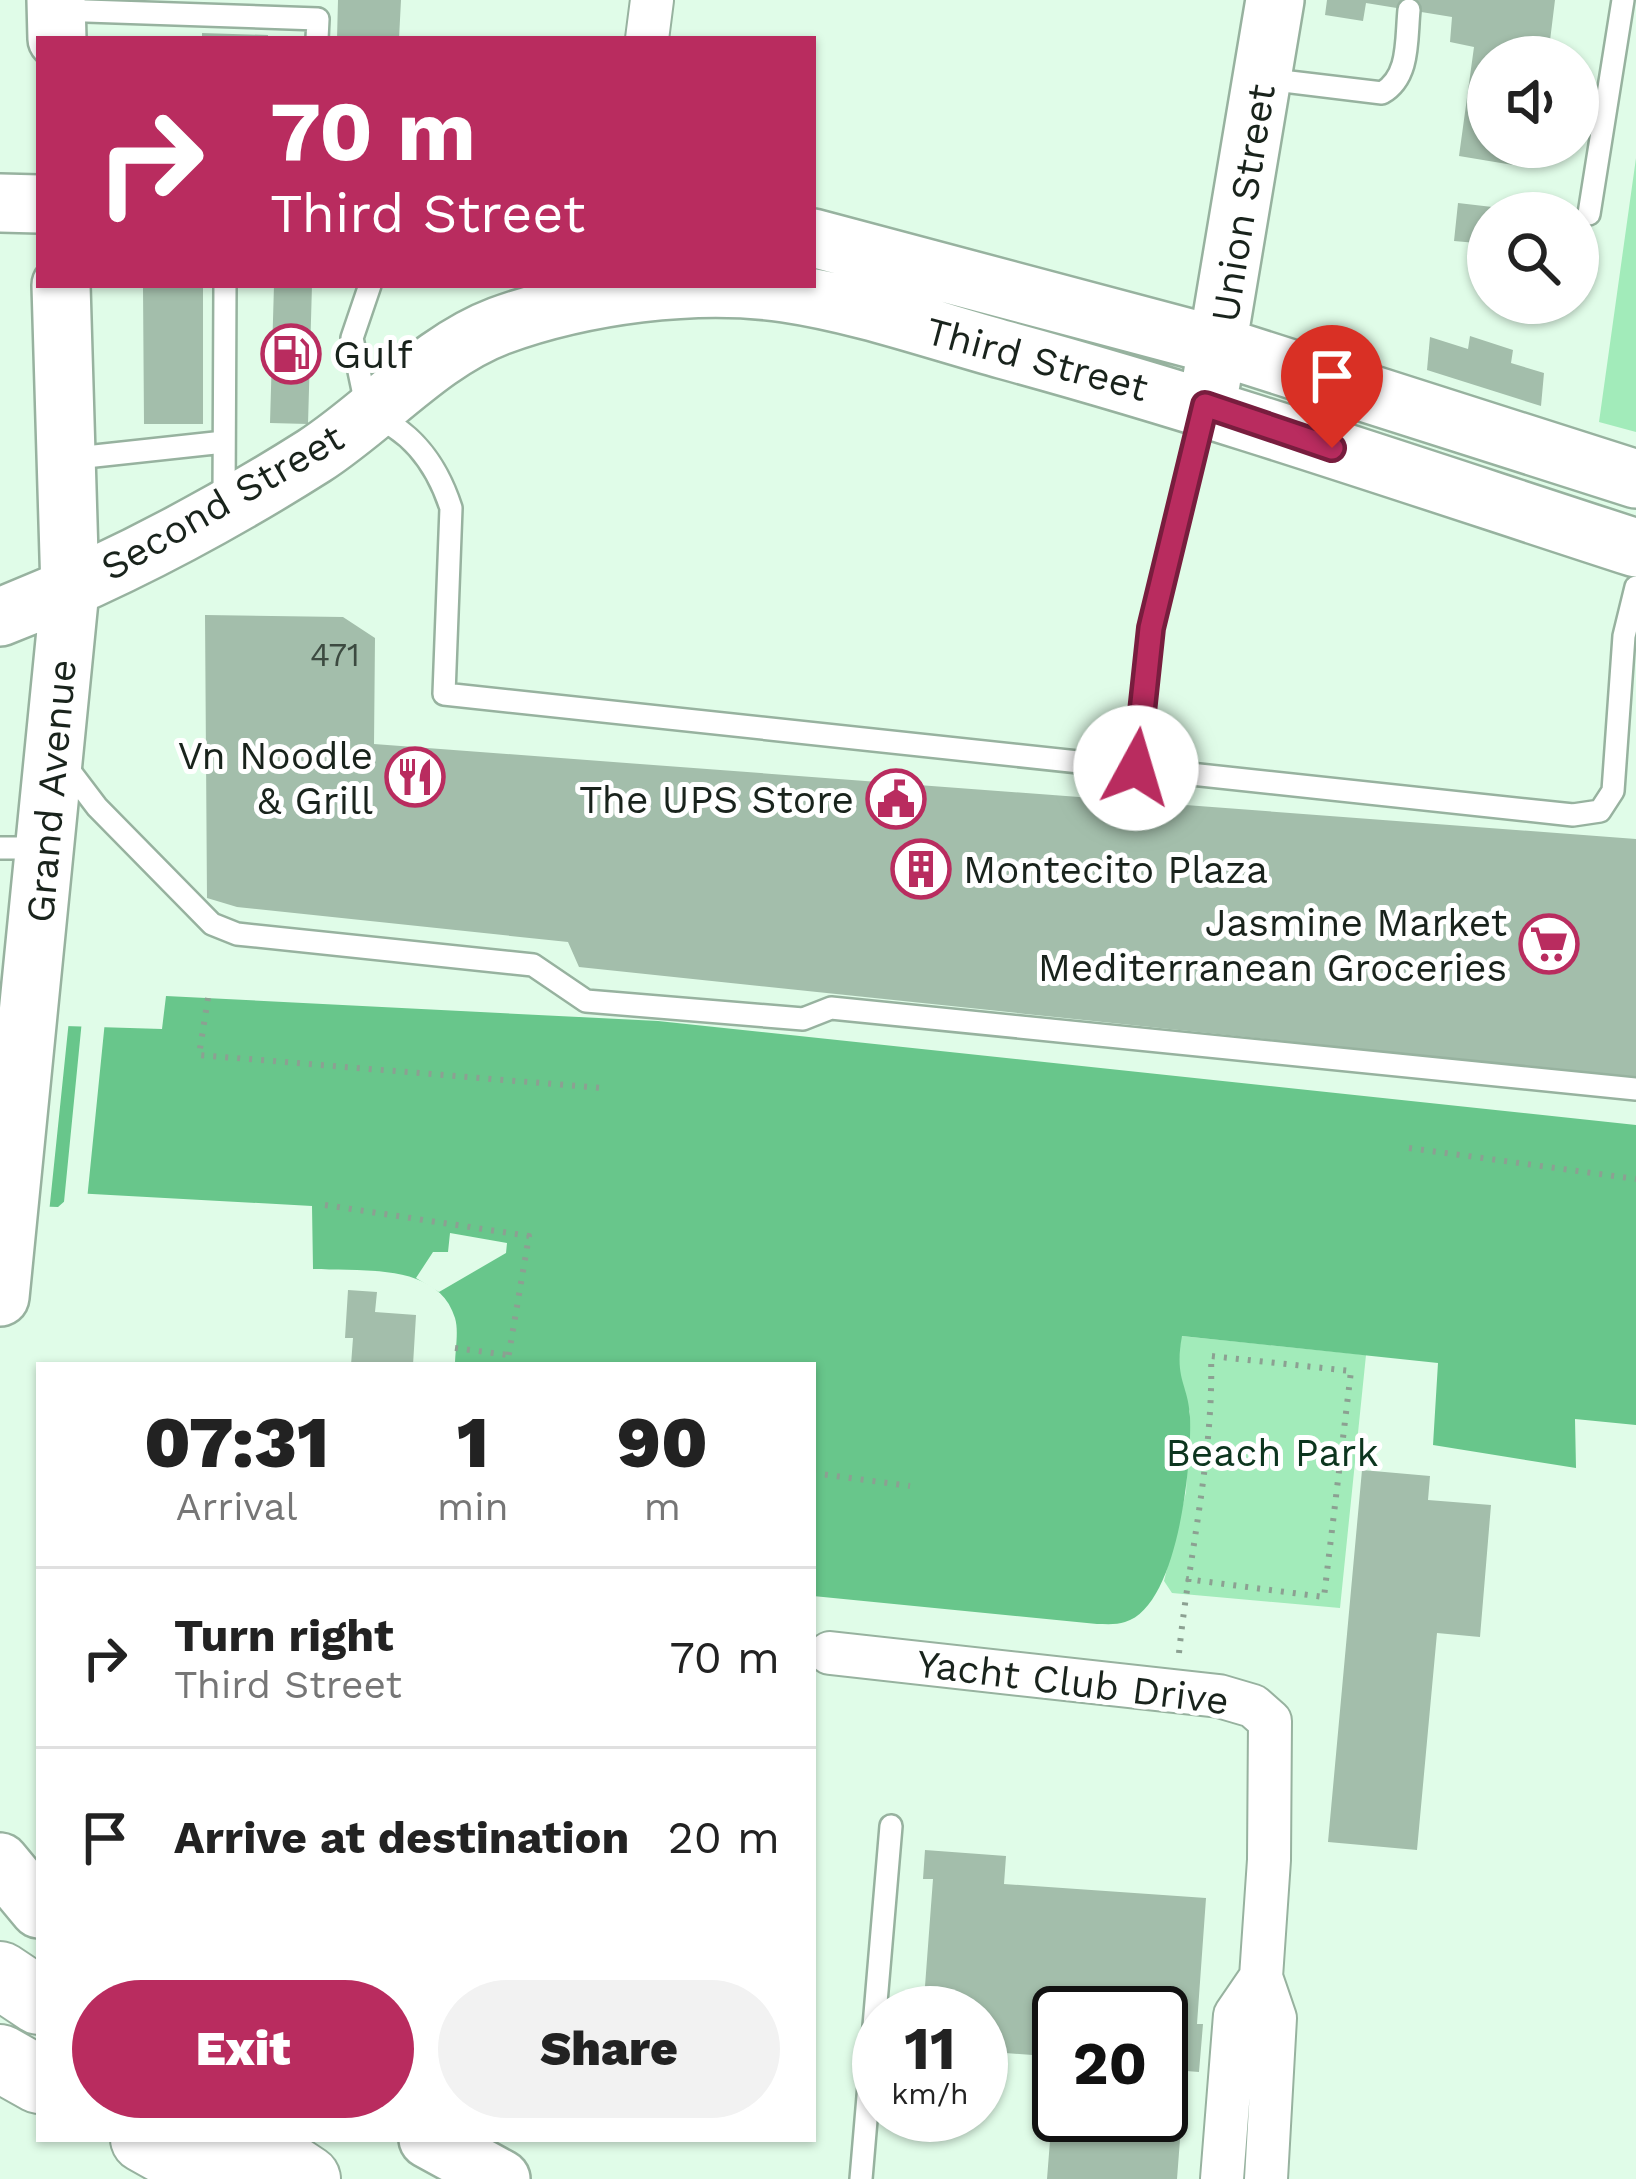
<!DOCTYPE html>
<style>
body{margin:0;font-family:"Work Sans",sans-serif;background:#f2f2f2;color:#222;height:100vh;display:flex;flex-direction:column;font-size:45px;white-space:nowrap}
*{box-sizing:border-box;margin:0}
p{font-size:39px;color:#767676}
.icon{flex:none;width:66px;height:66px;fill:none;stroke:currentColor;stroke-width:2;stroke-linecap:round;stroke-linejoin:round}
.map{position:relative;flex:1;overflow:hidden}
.side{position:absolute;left:36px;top:1362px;width:780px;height:780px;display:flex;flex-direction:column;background:#fff;border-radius:0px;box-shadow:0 3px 9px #0004}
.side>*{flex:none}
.guide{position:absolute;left:36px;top:36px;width:780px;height:252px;border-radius:0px;box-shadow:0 3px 9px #0004;background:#b92c5f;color:#fff;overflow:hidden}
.fabs{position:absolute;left:1467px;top:36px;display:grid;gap:24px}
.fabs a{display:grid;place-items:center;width:132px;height:132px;border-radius:50%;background:#fff;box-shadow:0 3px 9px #0004;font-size:60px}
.speed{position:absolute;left:852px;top:1986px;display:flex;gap:24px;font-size:60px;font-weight:700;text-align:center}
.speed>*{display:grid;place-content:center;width:156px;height:156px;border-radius:50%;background:#fff;box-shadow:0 3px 9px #0004;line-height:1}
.speed small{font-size:30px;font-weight:400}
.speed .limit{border:6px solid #111;border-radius:18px;background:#fff;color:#111}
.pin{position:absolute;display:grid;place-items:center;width:102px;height:102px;color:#fff;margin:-123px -51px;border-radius:50% 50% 50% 0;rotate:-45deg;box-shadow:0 0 12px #0007}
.pin .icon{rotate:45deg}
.me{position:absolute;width:132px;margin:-66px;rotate:6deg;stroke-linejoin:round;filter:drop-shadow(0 0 9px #0008)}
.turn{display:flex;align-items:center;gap:42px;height:252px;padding:0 36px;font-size:54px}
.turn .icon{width:156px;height:156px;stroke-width:2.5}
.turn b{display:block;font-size:84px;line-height:102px}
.eta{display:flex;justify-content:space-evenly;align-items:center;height:204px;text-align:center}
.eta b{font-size:72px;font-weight:800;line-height:84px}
.cta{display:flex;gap:24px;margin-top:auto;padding:24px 36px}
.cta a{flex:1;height:138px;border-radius:72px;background:#b92c5f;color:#fff;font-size:48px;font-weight:800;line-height:138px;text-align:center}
.cta a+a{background:#f2f2f2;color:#222}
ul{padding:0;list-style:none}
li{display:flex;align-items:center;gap:36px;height:180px;padding:0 36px;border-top:3px solid #e0e0e0}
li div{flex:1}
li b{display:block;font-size:45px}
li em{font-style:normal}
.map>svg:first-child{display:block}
.green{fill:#a2ebba}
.water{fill:#68c68b}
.pier{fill:#e0fce8}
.building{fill:#a3beab}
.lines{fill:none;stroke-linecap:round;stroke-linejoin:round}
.lane-casing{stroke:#97b29f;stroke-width:26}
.street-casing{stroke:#97b29f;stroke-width:46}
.secondary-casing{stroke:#97b29f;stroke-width:62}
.highway-casing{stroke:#97b29f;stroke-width:70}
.path{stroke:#8ca092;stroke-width:6;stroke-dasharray:3 9;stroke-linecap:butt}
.lane{stroke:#fff;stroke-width:21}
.street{stroke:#fff;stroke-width:42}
.secondary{stroke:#fff;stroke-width:57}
.highway{stroke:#fff;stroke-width:66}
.route-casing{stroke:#781d3e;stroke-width:30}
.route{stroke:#b92c5f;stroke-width:21}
.labels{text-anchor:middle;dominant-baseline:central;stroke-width:10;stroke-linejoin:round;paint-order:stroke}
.number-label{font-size:33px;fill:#3c4a40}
.street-label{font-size:39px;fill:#19231c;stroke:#fff}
.poi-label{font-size:39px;fill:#19231c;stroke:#fff;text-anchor:end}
.park-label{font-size:39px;fill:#0c351e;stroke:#fff}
</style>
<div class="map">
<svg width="1636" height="2179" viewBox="0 0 1636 2179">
<rect width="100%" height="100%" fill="#e0fce8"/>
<path class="green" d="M1636 158V432L1599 422Z
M1181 1336 1366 1355 1340 1608 1172 1593 1164 1581 1186 1492 1190 1412 1177 1377Z"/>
<path class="water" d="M166 996 658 1021 1636 1125V1425L1575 1419 1576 1468 1433 1445 1438 1363 1182 1336C1174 1380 1188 1383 1190 1417 1192 1464 1178 1607 1125 1622 1117 1625 1106 1624 1097 1624L813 1596V1365H455C455 1351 459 1331 455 1318 438 1261 358 1272 313 1269L312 1206 74 1193 58 1207 0 1205V1024L162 1029Z"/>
<path class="pier" d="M0 1018 69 1020 49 1213 0 1211Z
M82 1020 105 1021 87 1200 76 1199 63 1212Z
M450 1233 507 1243 506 1253 439 1292 416 1278 433 1252H448Z"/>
<path class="building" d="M338 0H401L399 39H337Z
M1327 0H1555L1548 57H1488V147H1528L1525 167 1459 156 1474 47 1450 42 1452 17 1366 3 1363 21 1325 15Z
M202 33 268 35V39H202Z
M1458 203 1518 210V213H1488V244L1454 241Z
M274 285H312L308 424 270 423Z
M203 287V424H144L143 288Z
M1470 336 1513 350 1511 363 1544 373 1541 406 1427 370 1430 337 1468 349Z
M205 615 343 617 375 638 374 744 1636 839V1078L579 967 568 942 237 907 207 898Z
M348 1290 377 1292 375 1312 416 1315 413 1365H351L353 1338H345Z
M1362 1470 1430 1476 1428 1500 1491 1505 1480 1637 1437 1633 1417 1850 1328 1842Z
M925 1850 1006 1856 1004 1884 1206 1898 1197 2024H1203L1199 2072 1174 2070 1171 2099 1183 2100 1177 2179H1047L1056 2064 1059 2115H1161V2013H1059V2057L993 2052 995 2024 981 2023V2013H923L933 1879H923Z"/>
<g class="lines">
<g class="lane-casing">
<path id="lane" d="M57 10 318 19 317 39
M1266 79 1382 93C1410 77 1406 40 1409 10
M1589 214 1623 0
M370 285 352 338 368 414C411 429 437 465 451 508L444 694 1573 815 1600 811 1613 791 1624 636 1636 587
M67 459 224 442
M224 500 225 285
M62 761 97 807 212 924 237 934 533 965 586 1001 803 1019 831 1008 1636 1089
M1137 768 1151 628 1204 409
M0 848H41
M861 2179 891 1826"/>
</g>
<g class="street-casing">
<path id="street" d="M647 39 652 0
M830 1653 1219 1696 1253 1706 1270 1721 1269 1860 1261 1977 1275 2018 1266 2179
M1222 2179 1235 2015 1261 1977"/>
</g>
<g class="secondary-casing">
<path id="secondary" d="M56 0 57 39
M0 203 39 204
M813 238 1219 346 1636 479
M1211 383 1275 0
M0 617C108 575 216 518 314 456 376 416 430 352 499 326 584 295 695 280 785 293 859 304 933 330 1005 350 1218 408 1426 480 1636 548
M0 1297 70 590 61 285
M0 1862 39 1909
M428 2139 501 2179"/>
</g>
<g class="highway-casing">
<path id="highway" d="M0 1975 39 2001
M0 2058 39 2080
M144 2139 216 2179
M247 2139 307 2179"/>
</g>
<path class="path" d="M208 998 199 1055 602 1088
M1409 1148 1636 1179
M325 1205 529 1236 507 1365
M455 1348 508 1355
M813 1473 910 1486
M1179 1653C1189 1555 1214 1454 1211 1356L1351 1371 1324 1597 1186 1579"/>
<use href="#lane" class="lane"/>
<use href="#street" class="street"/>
<use href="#secondary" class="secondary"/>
<use href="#highway" class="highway"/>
</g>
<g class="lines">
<g class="route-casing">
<path id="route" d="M1136 768 1151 628 1205 405 1332 448"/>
</g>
<use href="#route" class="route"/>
</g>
<defs>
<g id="fuel-ring" transform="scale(3)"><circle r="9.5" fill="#fff" stroke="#b92c5f" stroke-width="1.5"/><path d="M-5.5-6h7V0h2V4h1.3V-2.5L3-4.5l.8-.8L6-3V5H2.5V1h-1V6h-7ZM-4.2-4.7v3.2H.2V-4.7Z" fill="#b92c5f"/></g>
<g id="restaurant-ring" transform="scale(3)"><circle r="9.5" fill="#fff" stroke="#b92c5f" stroke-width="1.5"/><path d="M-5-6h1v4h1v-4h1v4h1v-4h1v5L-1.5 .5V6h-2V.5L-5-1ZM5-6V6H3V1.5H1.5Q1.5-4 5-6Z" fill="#b92c5f"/></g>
<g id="civic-ring" transform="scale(3)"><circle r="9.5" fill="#fff" stroke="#b92c5f" stroke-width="1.5"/><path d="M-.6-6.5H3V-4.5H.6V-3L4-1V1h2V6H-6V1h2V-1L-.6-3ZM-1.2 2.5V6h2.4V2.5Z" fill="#b92c5f"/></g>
<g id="building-ring" transform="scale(3)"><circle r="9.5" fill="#fff" stroke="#b92c5f" stroke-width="1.5"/><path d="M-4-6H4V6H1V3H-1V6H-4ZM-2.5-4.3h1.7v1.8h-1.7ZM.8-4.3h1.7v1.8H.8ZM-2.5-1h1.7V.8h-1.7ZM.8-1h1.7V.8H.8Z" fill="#b92c5f"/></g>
<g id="supermarket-ring" transform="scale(3)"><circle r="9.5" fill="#fff" stroke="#b92c5f" stroke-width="1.5"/><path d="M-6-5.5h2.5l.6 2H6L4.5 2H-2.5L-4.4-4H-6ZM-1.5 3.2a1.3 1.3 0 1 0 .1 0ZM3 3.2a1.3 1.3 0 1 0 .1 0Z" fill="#b92c5f"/></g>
</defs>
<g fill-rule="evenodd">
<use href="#fuel-ring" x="291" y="354"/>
<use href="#restaurant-ring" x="415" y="777"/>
<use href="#civic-ring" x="896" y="799"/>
<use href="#building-ring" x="921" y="869"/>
<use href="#supermarket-ring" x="1549" y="944"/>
</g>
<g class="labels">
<g class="number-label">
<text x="335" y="654">471</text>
</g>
<g class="street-label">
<text transform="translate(1243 203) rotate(-81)">Union Street</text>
<text transform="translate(1037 359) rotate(15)">Third Street</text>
<text transform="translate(222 502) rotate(-30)">Second Street</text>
<text transform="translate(51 791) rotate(-85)">Grand Avenue</text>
<text transform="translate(1073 1682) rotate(7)">Yacht Club Drive</text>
</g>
<g class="poi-label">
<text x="333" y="354" text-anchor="start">Gulf</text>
<text x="373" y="755">Vn Noodle<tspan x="373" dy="45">&amp; Grill</tspan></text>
<text x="854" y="799">The UPS Store</text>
<text x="963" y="869" text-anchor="start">Montecito Plaza</text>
<text x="1507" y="922">Jasmine Market<tspan x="1507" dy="45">Mediterranean Groceries</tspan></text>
</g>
<g class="park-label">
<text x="1272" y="1452">Beach Park</text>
</g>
</g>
</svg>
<div class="fabs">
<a><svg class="icon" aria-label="sound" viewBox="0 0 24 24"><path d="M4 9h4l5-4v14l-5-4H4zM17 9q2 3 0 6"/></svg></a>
<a><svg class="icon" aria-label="search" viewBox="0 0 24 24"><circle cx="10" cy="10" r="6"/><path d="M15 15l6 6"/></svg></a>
</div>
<div class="speed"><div>11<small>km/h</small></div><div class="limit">20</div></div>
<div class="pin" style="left:1332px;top:448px;background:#d93025"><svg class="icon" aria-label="arrive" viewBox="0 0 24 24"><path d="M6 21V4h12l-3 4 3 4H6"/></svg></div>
<svg class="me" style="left:1136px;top:768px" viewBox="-20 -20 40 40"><circle r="19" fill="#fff"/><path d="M0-13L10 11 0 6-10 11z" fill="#b92c5f"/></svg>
<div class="guide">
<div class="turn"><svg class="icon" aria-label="right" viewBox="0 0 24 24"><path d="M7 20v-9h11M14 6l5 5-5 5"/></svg><div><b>70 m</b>Third Street</div></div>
</div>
<section class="side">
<div class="eta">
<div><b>07:31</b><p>Arrival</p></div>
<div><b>1</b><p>min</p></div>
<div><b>90</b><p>m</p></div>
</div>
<ul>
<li><svg class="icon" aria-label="right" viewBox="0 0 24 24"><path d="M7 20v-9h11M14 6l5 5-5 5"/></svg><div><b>Turn right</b><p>Third Street</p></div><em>70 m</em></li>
<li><svg class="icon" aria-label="arrive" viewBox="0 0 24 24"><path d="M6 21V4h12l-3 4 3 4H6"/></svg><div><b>Arrive at destination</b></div><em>20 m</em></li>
</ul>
<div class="cta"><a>Exit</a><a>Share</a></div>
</section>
</div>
